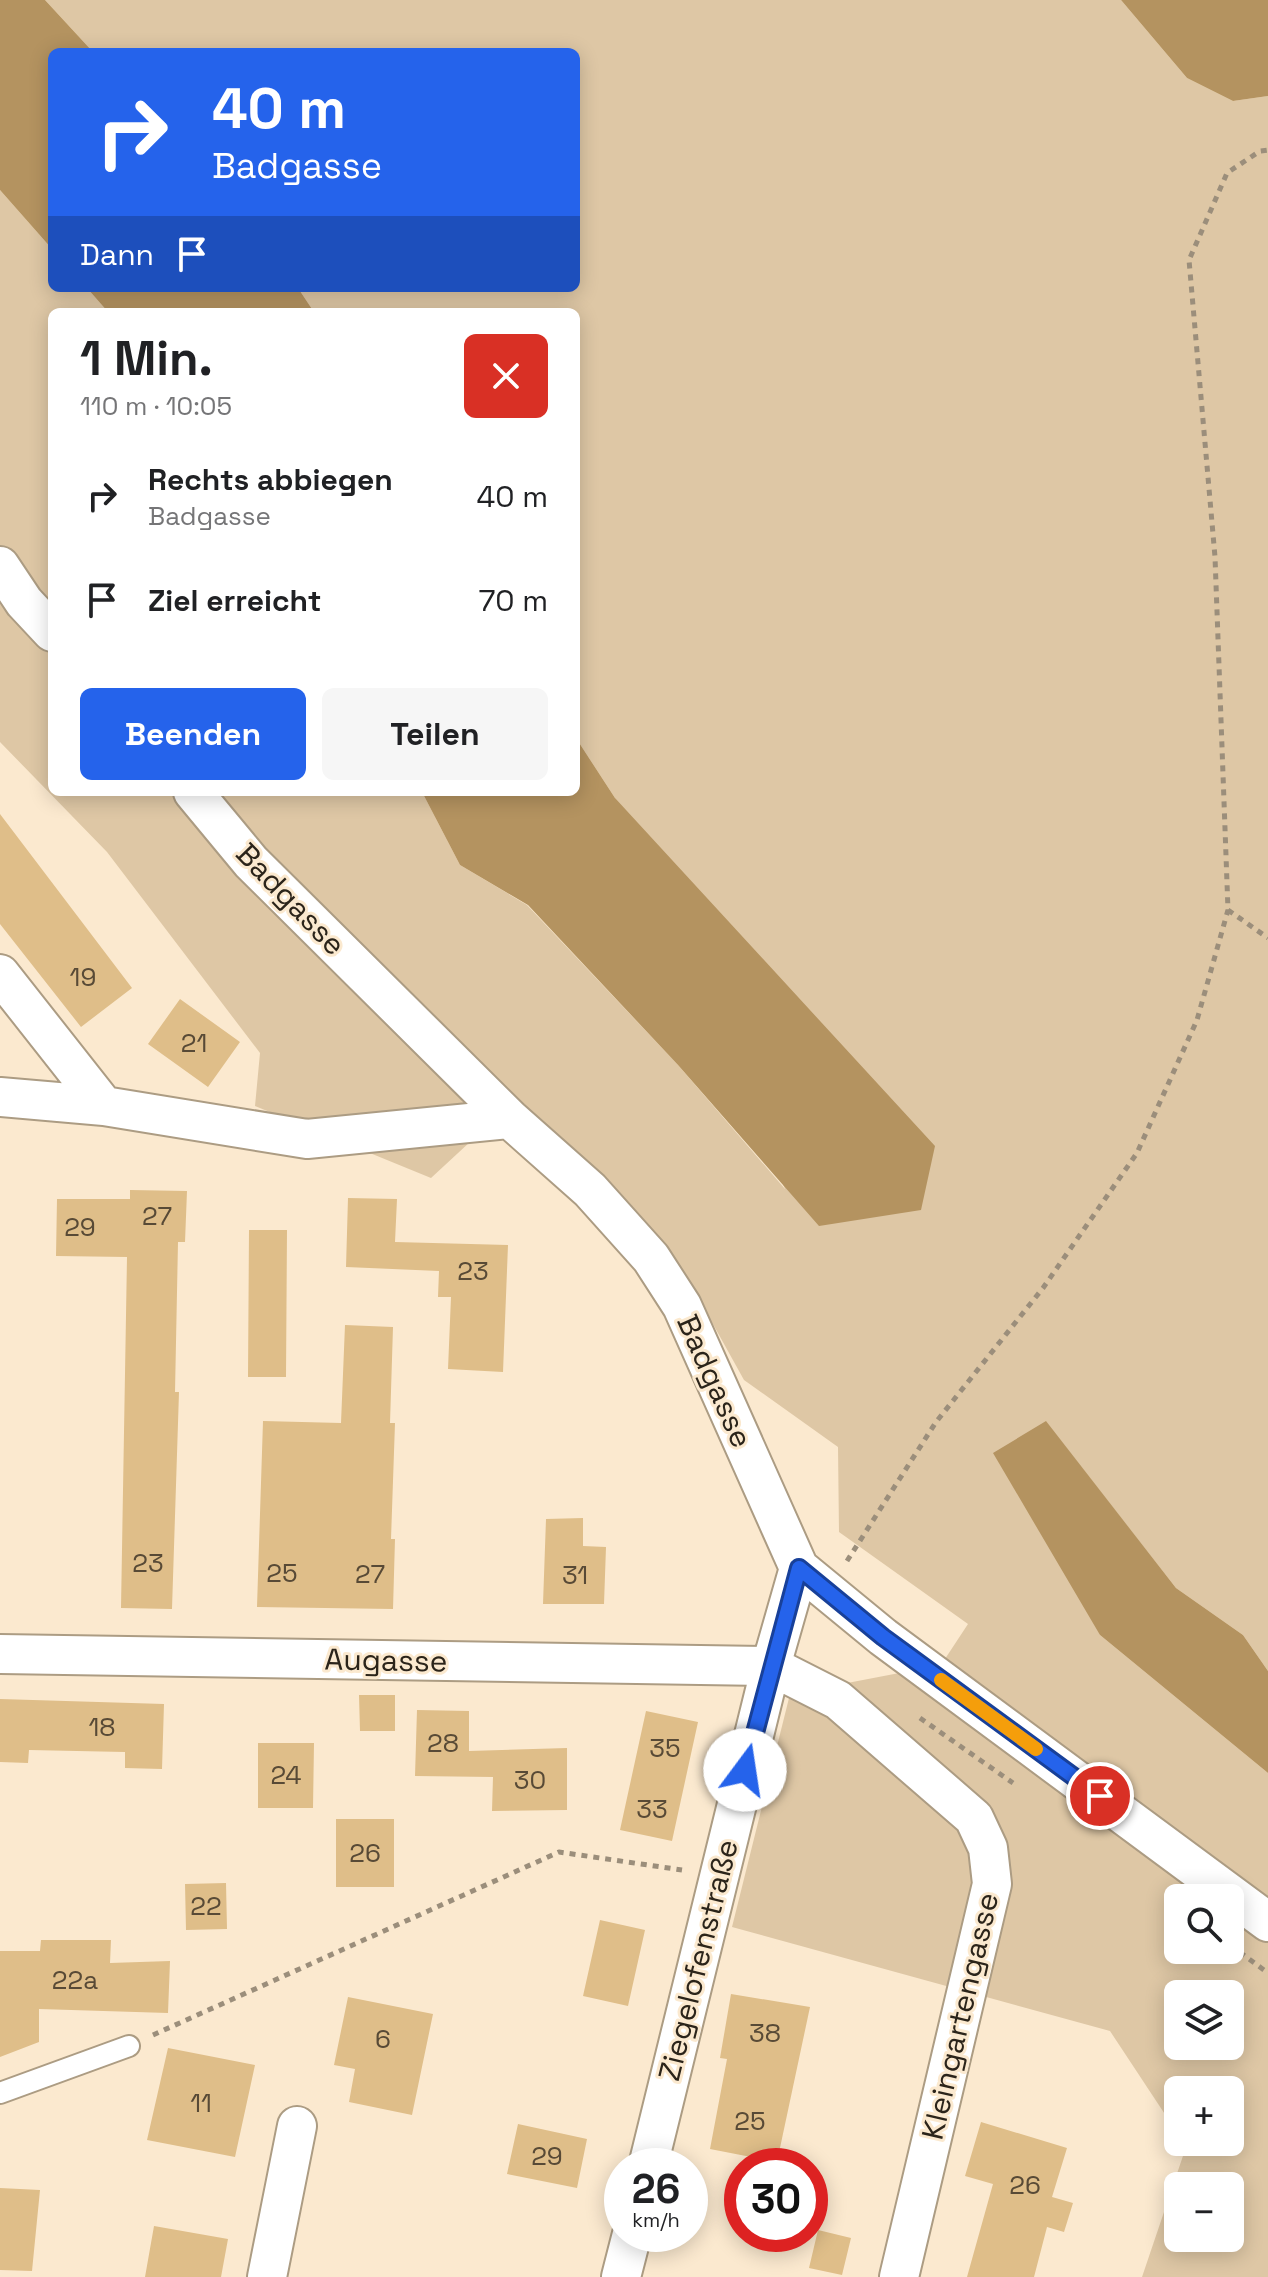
<!DOCTYPE html>
<html lang="de">
<meta charset="utf-8">
<style>
body{margin:0;font-family:"Space Grotesk",sans-serif;background:#f6f6f6;color:#202124;height:100vh;display:flex;flex-direction:column;font-size:30px;white-space:nowrap}
*{box-sizing:border-box;margin:0}
p{font-size:26px;color:#757577}
.icon{flex:none;width:44px;height:44px;fill:none;stroke:currentColor;stroke-width:2;stroke-linecap:round;stroke-linejoin:round}
.map{position:relative;flex:1;overflow:hidden}
.drawer{position:absolute;left:48px;top:308px;width:532px;height:488px;display:flex;flex-direction:column;background:#fff;border-radius:12px;box-shadow:0 4px 20px #0003}
.drawer>*{flex:none}
.hud{position:absolute;left:48px;top:48px;width:532px;height:244px;border-radius:12px;box-shadow:0 4px 20px #0003;background:#2563eb;color:#fff;overflow:hidden}
.fabs{position:absolute;left:1164px;top:1884px;display:grid;gap:16px}
.fabs a{display:grid;place-items:center;width:80px;height:80px;border-radius:12px;background:#fff;box-shadow:0 4px 20px #0003;font-size:40px}
.speed{position:absolute;left:604px;top:2148px;display:flex;gap:16px;font-size:40px;font-weight:700;text-align:center}
.speed>*{display:grid;place-content:center;width:104px;height:104px;border-radius:50%;background:#fff;box-shadow:0 4px 20px #0003;line-height:1}
.speed small{font-size:20px;font-weight:400}
.speed .limit{border:12px solid #d22;background:#fff;color:#111}
.pin{position:absolute;display:grid;place-items:center;width:68px;height:68px;color:#fff;margin:-34px;border:4px solid #fff;border-radius:50%;box-shadow:0 2px 8px #0007}
.me{position:absolute;width:88px;margin:-44px;rotate:14deg;stroke-linejoin:round;filter:drop-shadow(0 0 6px #0008)}
.turn{display:flex;align-items:center;gap:28px;height:168px;padding:0 32px;font-size:36px}
.turn .icon{width:104px;height:104px;stroke-width:2.5}
.turn b{display:block;font-size:56px;line-height:68px}
.then{display:flex;align-items:center;height:76px;padding:0 32px;background:#0003;gap:16px;font-size:30px}
.round{display:grid;place-items:center;flex:none;width:84px;height:84px;border-radius:12px;background:#f6f6f6}
.overview{display:flex;align-items:center;justify-content:space-between;height:136px;padding:0 32px}
h1{font-size:48px;font-weight:600;line-height:60px}
.action{display:flex;gap:16px;margin-top:auto;padding:16px 32px}
.action a{flex:1;height:92px;border-radius:12px;background:#2563eb;color:#fff;font-size:32px;font-weight:600;line-height:92px;text-align:center}
.action a+a{background:#f6f6f6;color:#202124}
ul{padding:0;list-style:none}
li{display:flex;align-items:center;gap:24px;height:104px;padding:0 32px}
li div{flex:1}
li b{display:block;font-size:30px}
li em{font-style:normal}
.map>svg:first-child{display:block}
.green{fill:#dec7a5;fill-rule:evenodd}
.water{fill:#b49360}
.building{fill:#dfbe89}
.lines{fill:none;stroke-linecap:round;stroke-linejoin:round}
.service-casing{stroke:#ac9c83;stroke-width:24}
.minor-casing{stroke:#ac9c83;stroke-width:42}
.path{stroke:#9b8e7b;stroke-width:5;stroke-dasharray:6 6;stroke-linecap:butt}
.service{stroke:#fff;stroke-width:20}
.minor{stroke:#fff;stroke-width:38}
.route-casing{stroke:#184099;stroke-width:20}
.route{stroke:#2563eb;stroke-width:14}
.slow{stroke:#f59e0b;stroke-width:14}
.labels{text-anchor:middle;dominant-baseline:central;stroke-width:6;stroke-linejoin:round;paint-order:stroke}
.number-label{font-size:26px;fill:#584a36}
.street-label{font-size:30px;fill:#2b241a;stroke:#fbe9cf}
</style>
<div class="map">
<svg width="1268" height="2277" viewBox="0 0 1268 2277">
<rect width="100%" height="100%" fill="#fbe9cf"/>
<path class="green" d="M45 0H1121L1187 78 1233 101 1268 96V1671L1243 1635 1176 1588 1046 1422 1100 1635 1268 1773V2277H1142L1186 2147 1183 2142H1230V2090H1178V2134L1110 2031 732 1927 790 1694 941 1665 968 1624 839 1532 838 1447 744 1380 683 1270 597 1176 484 1129 431 1178 255 1106 260 1053 107 852 0 742V190L52 249V288H87L108 312H52V792H422L460 865 527 905 678 1065 785 1189 615 798 576 738V312H314L298 288H576V52H93ZM1178 1898H1230V1950H1178ZM1178 1994H1230V2046H1178ZM1178 2186H1230V2238H1178Z"/>
<path class="water" d="M0 0H45L93 52H52V249L0 190Z
M1121 0H1268V96L1233 101 1187 78Z
M87 288H298L314 312H108Z
M576 738 615 798 935 1146 921 1210 819 1226 678 1065 528 905 460 865 422 792H576Z
M1046 1421 1176 1588 1243 1635 1268 1671V1773L1100 1635 993 1453Z"/>
<path class="building" d="M0 814 132 988 81 1027 0 924Z
M180 999 240 1042 208 1087 148 1044Z
M130 1190 187 1191 185 1242H178L175 1392H179L172 1609 121 1608 127 1257 56 1256 57 1199H130Z
M348 1198 397 1199 395 1242 508 1245 503 1372 448 1369 451 1297H438L439 1271 346 1267Z
M249 1230H287L286 1377H248Z
M345 1325 393 1327 390 1423H395L391 1539H395L393 1609 257 1607 263 1421 341 1423Z
M583 1518V1546L606 1547 604 1604H543L546 1519Z
M359 1695H395V1731H360Z
M0 1699 164 1704 162 1769 125 1768V1752L29 1750 28 1763 0 1762Z
M417 1710 469 1711V1751L567 1748V1810L492 1811 493 1777 415 1776Z
M646 1711 698 1722 672 1841 620 1830Z
M258 1743H314L313 1808H258Z
M336 1819H394V1887H336Z
M226 1883 227 1929 186 1930 185 1884Z
M600 1920 645 1930 628 2006 583 1996Z
M41 1940H111L110 1963 170 1961 168 2013 39 2009V2042L0 2057V1951H40Z
M731 1994 810 2007 777 2162 710 2149 727 2059 720 2058Z
M348 1997 433 2014 412 2115 349 2102 355 2069 334 2065Z
M168 2048 255 2065 235 2157 147 2140Z
M981 2122 1067 2148 1052 2197 1073 2203 1064 2232 1047 2227 1034 2277H967L993 2184 965 2176Z
M518 2124 587 2139 577 2188 507 2174Z
M0 2188 40 2190 32 2271 0 2270Z
M154 2226 228 2239 221 2277H145Z
M818 2230 851 2238 842 2275 809 2268Z"/>
<g class="lines">
<g class="service-casing">
<path id="service" d="M0 2093 129 2046"/>
</g>
<g class="minor-casing">
<path id="minor" d="M0 566 24 602 52 632
M193 792 251 862 510 1119 590 1190 651 1258 682 1306 799 1568 883 1637 1268 1922
M0 974 104 1106
M0 1097 104 1106 307 1139 510 1119
M0 1654 771 1666 838 1700 974 1818 988 1848 992 1884 899 2277
M648 2166 771 1666 799 1568
M267 2277 297 2126
M621 2277 632 2234"/>
</g>
<path class="path" d="M1228 910 1268 938
M847 1561 936 1422 1043 1288 1137 1153 1197 1020 1228 910 1215 557 1189 260 1227 173 1260 151 1268 150
M920 1718 1013 1783
M1230 1945 1268 1973
M153 2035 559 1852 682 1870"/>
<use href="#service" class="service"/>
<use href="#minor" class="minor"/>
</g>
<g class="lines">
<g class="route-casing">
<path id="route" d="M745 1770 799 1568 883 1637 1100 1796"/>
</g>
<use href="#route" class="route"/>
<path class="slow" d="M941 1680 1036 1749"/>
</g>
<g class="labels">
<g class="number-label">
<text x="83" y="977">19</text>
<text x="194" y="1043">21</text>
<text x="157" y="1216">27</text>
<text x="80" y="1227">29</text>
<text x="473" y="1271">23</text>
<text x="148" y="1563">23</text>
<text x="282" y="1573">25</text>
<text x="370" y="1574">27</text>
<text x="575" y="1575">31</text>
<text x="102" y="1727">18</text>
<text x="443" y="1743">28</text>
<text x="665" y="1748">35</text>
<text x="286" y="1775">24</text>
<text x="530" y="1780">30</text>
<text x="652" y="1809">33</text>
<text x="365" y="1853">26</text>
<text x="206" y="1906">22</text>
<text x="75" y="1980">22a</text>
<text x="765" y="2033">38</text>
<text x="383" y="2039">6</text>
<text x="201" y="2103">11</text>
<text x="750" y="2121">25</text>
<text x="547" y="2156">29</text>
<text x="1025" y="2185">26</text>
</g>
<g class="street-label">
<text transform="translate(291 899) rotate(46)">Badgasse</text>
<text transform="translate(715 1381) rotate(66)">Badgasse</text>
<text transform="translate(386 1660) rotate(1)">Augasse</text>
<text transform="translate(698 1960) rotate(-76)">Ziegelofenstraße</text>
<text transform="translate(960 2016) rotate(-77)">Kleingartengasse</text>
</g>
</g>
</svg>
<div class="fabs">
<a><svg class="icon" aria-label="search" viewBox="0 0 24 24"><circle cx="10" cy="10" r="6"/><path d="M15 15l6 6"/></svg></a>
<a><svg class="icon" aria-label="layers" viewBox="0 0 24 24"><path d="M12 4l9 5-9 5-9-5zM3 14l9 5 9-5"/></svg></a>
<a>+</a>
<a>−</a>
</div>
<div class="speed"><div>26<small>km/h</small></div><div class="limit">30</div></div>
<div class="pin" style="left:1100px;top:1796px;background:#d93025"><svg class="icon" aria-label="arrive" viewBox="0 0 24 24"><path d="M6 21V4h12l-3 4 3 4H6"/></svg></div>
<svg class="me" style="left:745px;top:1770px" viewBox="-20 -20 40 40"><circle r="19" fill="#fff"/><path d="M0-13L10 11 0 6-10 11z" fill="#2563eb"/></svg>
<div class="hud">
<div class="turn"><svg class="icon" aria-label="right" viewBox="0 0 24 24"><path d="M7 20v-9h11M14 6l5 5-5 5"/></svg><div><b>40 m</b>Badgasse</div></div>
<div class="then">Dann<svg class="icon" aria-label="arrive" viewBox="0 0 24 24"><path d="M6 21V4h12l-3 4 3 4H6"/></svg></div>
</div>
<section class="drawer">
<div class="overview"><div><h1>1 Min.</h1><p>110 m · 10:05</p></div><a class="round" style="background:#d93025;color:#fff"><svg class="icon" aria-label="close" viewBox="0 0 24 24"><path d="M6 6l12 12M18 6L6 18"/></svg></a></div>
<ul>
<li><svg class="icon" aria-label="right" viewBox="0 0 24 24"><path d="M7 20v-9h11M14 6l5 5-5 5"/></svg><div><b>Rechts abbiegen</b><p>Badgasse</p></div><em>40 m</em></li>
<li><svg class="icon" aria-label="arrive" viewBox="0 0 24 24"><path d="M6 21V4h12l-3 4 3 4H6"/></svg><div><b>Ziel erreicht</b></div><em>70 m</em></li>
</ul>
<div class="action"><a>Beenden</a><a>Teilen</a></div>
</section>
</div>
